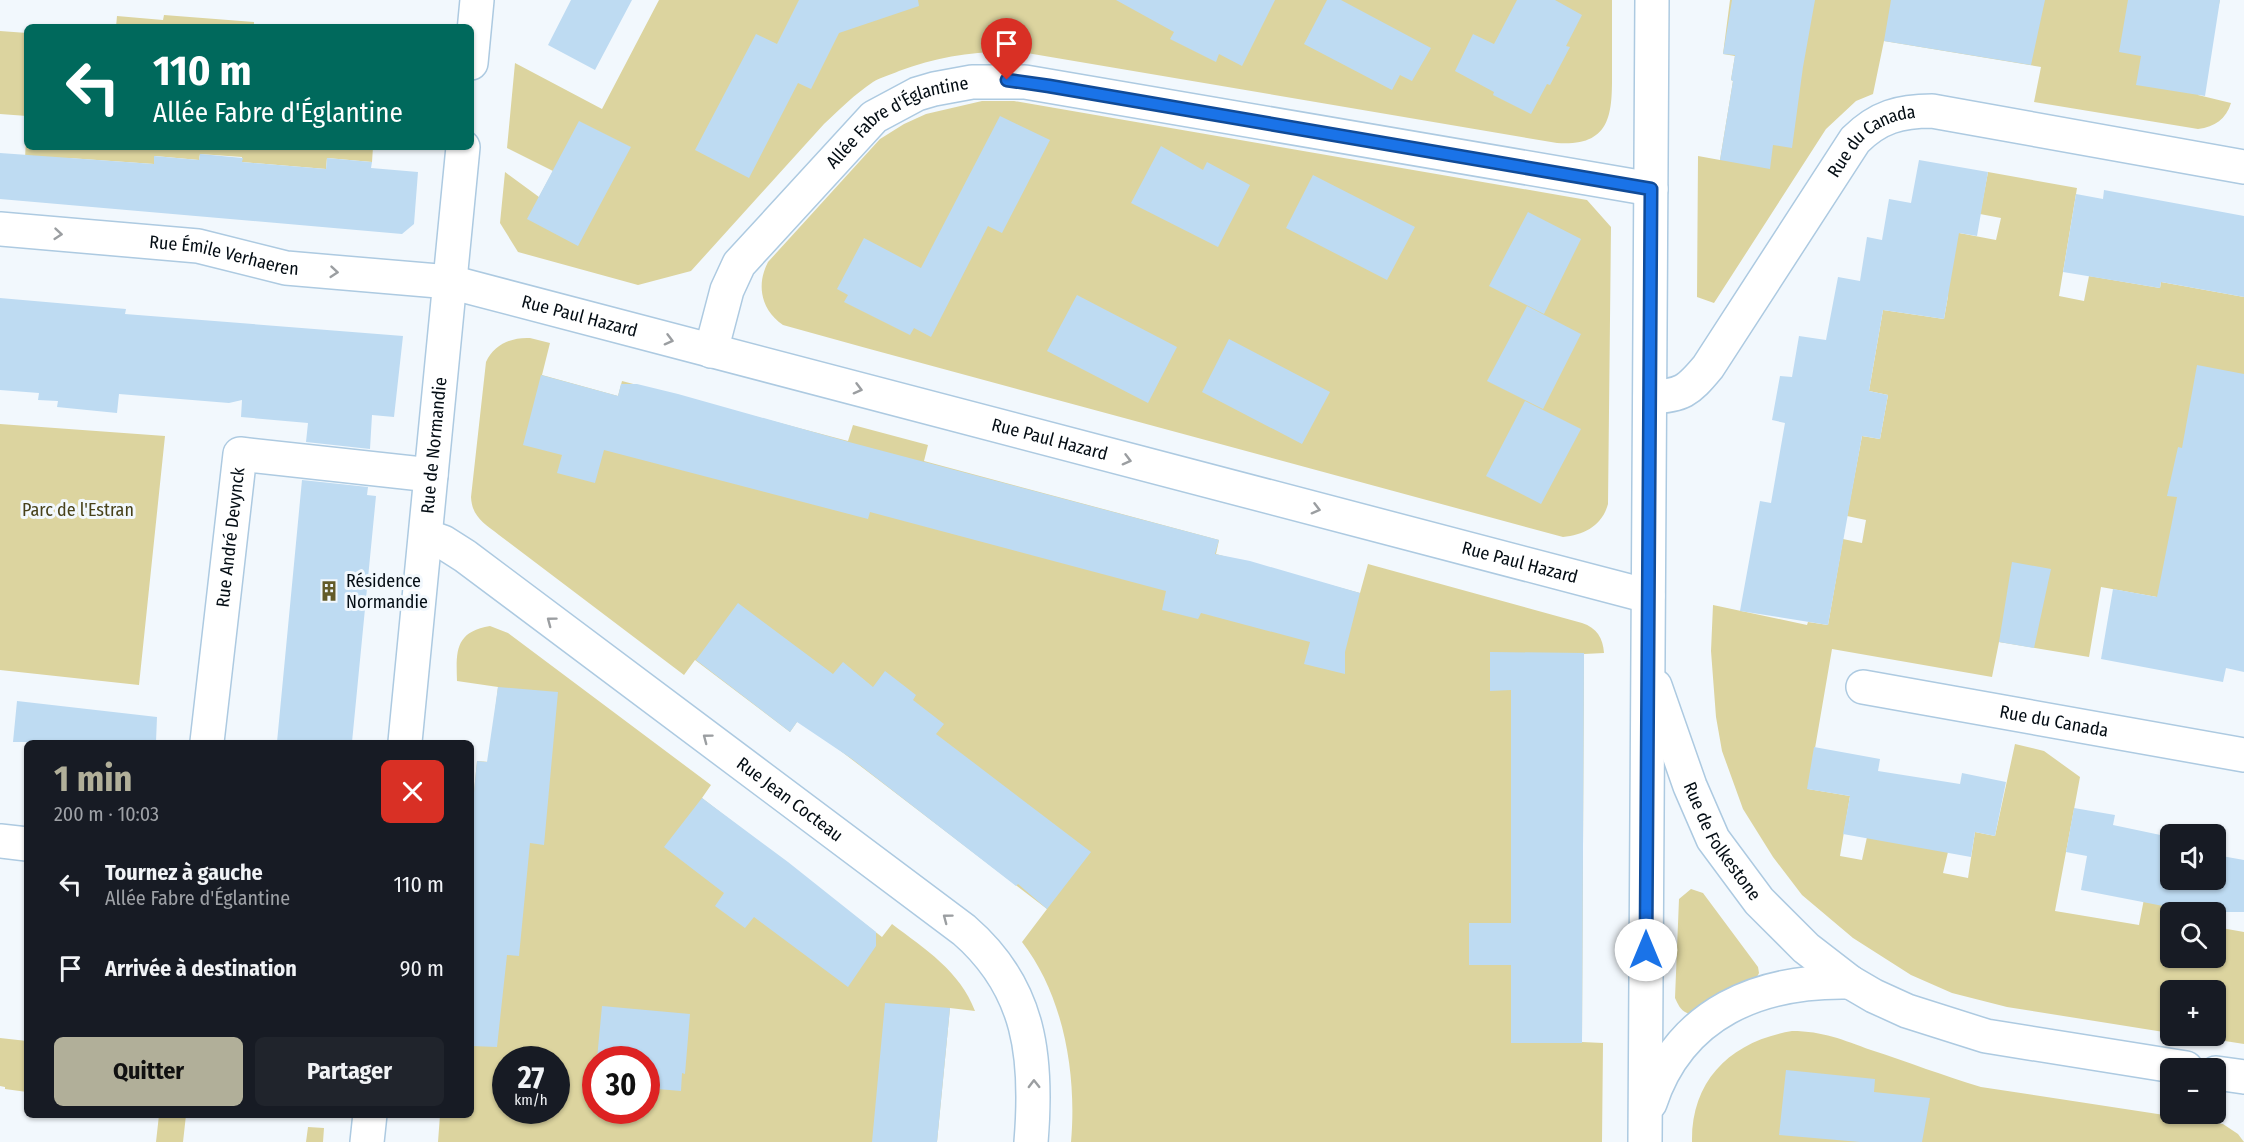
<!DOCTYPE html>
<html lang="fr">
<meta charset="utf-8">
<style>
body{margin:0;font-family:"Fira Sans Condensed",sans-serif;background:#20242c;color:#f1f3f6;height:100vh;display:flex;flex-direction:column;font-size:22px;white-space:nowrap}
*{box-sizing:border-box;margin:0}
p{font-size:20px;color:#9ea1a6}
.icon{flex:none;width:33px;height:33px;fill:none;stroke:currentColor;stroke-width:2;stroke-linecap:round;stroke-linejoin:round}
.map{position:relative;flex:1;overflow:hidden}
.sheet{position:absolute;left:24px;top:740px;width:450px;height:378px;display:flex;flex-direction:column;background:#171b24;border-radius:9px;box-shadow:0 2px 4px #0004}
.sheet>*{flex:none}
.banner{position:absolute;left:24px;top:24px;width:450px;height:126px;border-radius:9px;box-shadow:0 2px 4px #0004;background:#00695c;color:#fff;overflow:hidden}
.controls{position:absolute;left:2160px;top:824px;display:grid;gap:12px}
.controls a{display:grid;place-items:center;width:66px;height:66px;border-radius:9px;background:#171b24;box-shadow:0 2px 4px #0004;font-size:30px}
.speed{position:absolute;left:492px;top:1046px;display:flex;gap:12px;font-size:30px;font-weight:700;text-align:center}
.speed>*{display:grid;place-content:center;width:78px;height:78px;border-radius:50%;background:#171b24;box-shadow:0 2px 4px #0004;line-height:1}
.speed small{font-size:15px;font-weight:400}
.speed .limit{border:9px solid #d22;background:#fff;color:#111}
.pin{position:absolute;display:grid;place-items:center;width:51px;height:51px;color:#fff;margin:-62px -26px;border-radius:50% 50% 50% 0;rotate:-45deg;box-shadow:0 0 6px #0007}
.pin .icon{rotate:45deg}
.me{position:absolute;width:66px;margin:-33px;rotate:0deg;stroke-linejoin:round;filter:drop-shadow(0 0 4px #0008)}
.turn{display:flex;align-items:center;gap:21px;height:126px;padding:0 30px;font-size:27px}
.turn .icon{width:78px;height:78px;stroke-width:2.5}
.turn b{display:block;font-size:42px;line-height:51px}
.round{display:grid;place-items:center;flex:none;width:63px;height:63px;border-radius:9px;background:#20242c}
.summary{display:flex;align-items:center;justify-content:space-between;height:102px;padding:0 30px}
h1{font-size:36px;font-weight:700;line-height:45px;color:#b1af99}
.primary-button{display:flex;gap:12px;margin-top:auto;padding:12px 30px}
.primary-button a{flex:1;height:69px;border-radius:9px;background:#b1af99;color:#111;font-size:24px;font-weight:700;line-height:69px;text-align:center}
.primary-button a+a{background:#20242c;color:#f1f3f6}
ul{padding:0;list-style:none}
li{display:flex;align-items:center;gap:18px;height:84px;padding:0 30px}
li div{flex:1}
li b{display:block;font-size:22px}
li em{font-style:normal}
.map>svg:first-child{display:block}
.green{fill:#dcd49f;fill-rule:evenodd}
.building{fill:#bedbf2}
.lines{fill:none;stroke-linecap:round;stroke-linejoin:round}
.minor-casing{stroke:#adcae1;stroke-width:36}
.minor{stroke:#fff;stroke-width:33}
.oneway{stroke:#9b9ea1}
.route-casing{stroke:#114b97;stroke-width:15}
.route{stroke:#1a73e8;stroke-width:10}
.labels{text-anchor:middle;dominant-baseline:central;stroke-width:6;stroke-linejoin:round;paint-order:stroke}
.street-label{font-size:18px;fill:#040d14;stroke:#f2f8fd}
.park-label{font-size:18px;fill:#474119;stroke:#f2f8fd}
.poi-label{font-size:18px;fill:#040d14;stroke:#f2f8fd;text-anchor:start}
</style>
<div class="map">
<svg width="2244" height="1142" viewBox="0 0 2244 1142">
<rect width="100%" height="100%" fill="#f2f8fd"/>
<path class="green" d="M659 0H1612C1612 22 1612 43 1612 65 1612 109 1615 147 1557 143L1021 52C978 50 939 56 899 71 890 75 881 77 873 82 855 94 839 110 824 124L691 271 638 285 518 252 500 223 505 172 539 197 553 171 507 148 515 63 602 109Z
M1730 0H2220L2198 95 2231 103C2226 119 2215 127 2198 129L2034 102 2041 67 1884 41 1873 94 1856 101 1826 129 1714 303 1697 297 1698 156 1720 160 1733 81 1731 80 1735 56 1723 54Z
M164 15 254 22V27H116L117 16 163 20Z
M0 31 27 33V147H373L372 162 327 158 326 169 242 162V157L200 154 199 160 155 156 154 164 68 158 25 159 27 116 0 114Z
M982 101H1014L1587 200 1611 227 1608 504C1602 526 1584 535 1563 537L866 348 783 325C761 310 756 285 768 262L880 139 904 124 926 114Z
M1988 172 2077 188 2059 296 2084 301 2089 276 2160 288 2161 282 2244 297V599L2185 602 2101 587 2089 657 1999 642 1992 677 1832 649 1808 789 1850 796 1840 856 1862 860 1867 837 1948 852 1943 873 1968 878 1975 832 1995 836 2015 744 2044 751 2080 777 2055 911 2139 925 2148 878 2188 887 2184 912H2170V957H2216V927L2244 932V1044L2187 1035H2216V990H2170V1033L2007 1007 1952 993 1911 975 1853 938 1802 895 1773 857 1743 809 1722 751 1716 717 1711 651 1713 605 1807 625 1808 622 1828 625 1843 539 1862 543 1866 520 1847 516 1862 436 1880 439 1888 395 1869 391 1883 310 1944 319 1948 296 1938 229 1996 240 2001 218 1980 214Z
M530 338 550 343 542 375 618 396 622 381 848 441 853 425 928 445 924 461 1219 540 1216 554 1360 593 1368 564 1582 623C1597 628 1603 638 1604 653L1584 654 1582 1042 1603 1043 1602 1142H1071C1077 1075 1064 996 1022 942L1047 909 799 719 790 732 695 660 684 675 499 535C484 523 472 517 471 497L486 362C494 345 511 337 530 338Z
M0 424 165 436 139 685 0 670Z
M490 626 508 633 711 785 702 798 882 937 892 924C925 949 960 971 975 1011L950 1008 937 1142H438L440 1115 471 1114V823L477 761 489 762 498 687 457 681C456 651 455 632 490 626ZM506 1059H556V1110H506ZM596 1059H646V1110H596Z
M1691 889 1703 893 1758 967 1759 973 1757 977C1743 986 1702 1018 1687 1013 1680 1010 1678 1004 1675 998L1679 899Z
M1792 1031C1823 1031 1843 1040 1871 1050 1908 1062 1944 1076 1981 1087L2223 1124 2238 1134 2244 1142H1692C1691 1079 1732 1041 1792 1031Z
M0 1038 27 1041V1092L5 1089V1087L0 1086Z
M159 1115H186L183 1142H156Z
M308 1127 324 1128 323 1142H306Z"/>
<path class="building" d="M571 0H632L595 70 548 45Z
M799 0H918L919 6 839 33 811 89 798 83 749 178 695 150 756 34 777 44Z
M1116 0H1275L1242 66 1219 54 1216 62 1170 39 1174 32Z
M1327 0H1341L1431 48 1412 81 1400 75 1392 90 1304 44Z
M1517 0H1555L1582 15 1566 46 1570 47 1550 85 1547 84 1531 114 1493 95 1494 92 1455 71 1473 34 1494 44Z
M1732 0H1815L1803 67 1792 148 1773 145 1770 169 1720 160 1733 81 1731 80 1735 55 1723 54Z
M1891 0H2045L2031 65 1884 41Z
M2128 0H2220L2205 96 2136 85 2141 56 2119 52Z
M1000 116 1050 140 1002 233 988 226 931 337 914 328 910 335 844 302 848 295 837 289 864 238 921 268Z
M579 121 631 147 578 246 527 219Z
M1161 146 1203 170 1207 162 1250 185 1218 247 1131 203Z
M0 153 154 164V156L199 160 200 154 243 158 242 162 326 169 327 158 372 162 371 168 418 172 414 224 402 234 0 199Z
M1919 160 1988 172 1977 236 1959 233 1944 319 1883 310 1869 391 1888 395 1880 439 1862 436 1828 625 1740 611 1760 501 1771 503 1785 423 1772 420 1780 376 1792 377 1799 336 1826 340 1838 277 1860 281 1867 237 1882 240 1889 199 1911 203Z
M1313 175 1415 227 1387 280 1286 228Z
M2104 190 2244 216V297L2161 282 2160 288 2063 272 2076 194 2103 199Z
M1528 212 1581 239 1544 314 1489 286Z
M1077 295 1177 347 1148 403 1047 351Z
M0 298 126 309 125 314 403 336 394 417 372 415 370 449 306 442 308 423 241 417 242 400 229 403 119 394 117 413 57 407 58 401 38 400 39 393 0 390Z
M1527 306 1581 334 1543 409 1487 381Z
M1229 339 1330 392 1302 444 1202 392Z
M2197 365 2244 374V672L2226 668 2223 682 2101 659 2113 589 2157 597 2177 497 2167 496 2178 447 2182 448Z
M541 375 618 396 621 384H637L678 394 849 442 1219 540 1215 554 1250 561 1360 593 1345 652V674L1304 664 1310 642 1201 613 1198 619 1162 610 1166 591 870 512 868 519 604 450 595 483 557 473 562 455 523 445Z
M1525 401 1581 429 1541 504 1486 476Z
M302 480 368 487 367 495 376 496 352 742H277Z
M2012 562 2051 569 2034 648 1999 642Z
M738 603 833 674 843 662 873 687 885 671 916 695 913 700 944 724 936 734 1091 852 1047 909 1018 884 1016 886 852 759 797 722 790 732 696 660Z
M1490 652 1584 653 1582 1043H1511V965H1469V923H1511V690L1490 691Z
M498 687 558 692 544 845 530 843 519 956 507 955 497 1047 471 1046V823L477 761 487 762Z
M17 701 157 717 156 742H13Z
M1814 747 1880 759 1878 771 1960 784 1962 773 2006 782 1995 836 1975 832 1971 857 1843 834 1850 796 1807 789Z
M702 798 788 862 876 932V946L848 987 754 917 745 928 715 906 724 893 664 847Z
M2074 808 2115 815 2113 825 2170 837V879H2216V855L2244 860V912H2194L2081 890 2087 856 2066 852Z
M885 1003 950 1008 937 1142H872Z
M602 1006 690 1014 685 1074 682 1073 681 1091 646 1088V1059H597Z
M1786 1070 1875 1079 1874 1092 1930 1098 1922 1142H1860L1779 1135Z"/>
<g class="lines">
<g class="minor-casing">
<g id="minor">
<path d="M471 63 477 0"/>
<path id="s1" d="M0 229 198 246 286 268 450 282 1648 596"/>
<path id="s2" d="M711 351 727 290 739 264 874 117 917 94 934 89 972 82H1025L1651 189"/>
<path id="s3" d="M1650 397C1682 396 1688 391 1708 367L1855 140C1878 117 1900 111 1932 111L2244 167"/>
<path id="s4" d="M426 536 443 542 465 556 964 930C1031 988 1038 1058 1031 1142"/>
<path id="s5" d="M1655 686 1690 786 1713 839 1759 901 1806 948 1850 982 1874 996 1907 1011 1986 1036 2186 1068"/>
<path id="s6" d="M1863 687 2244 755"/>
<path id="s7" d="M207 742 240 454 431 475"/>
<path id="s8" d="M405 742 463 147"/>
<path d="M0 841 27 844"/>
<path d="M2216 1073 2244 1077"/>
<path d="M1650 1103C1680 1012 1760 980 1850 982"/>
<path d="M367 1142 370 1114"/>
<path d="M1645 1142 1652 0"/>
</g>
</g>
<use href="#minor" class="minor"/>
</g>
<defs><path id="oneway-chevron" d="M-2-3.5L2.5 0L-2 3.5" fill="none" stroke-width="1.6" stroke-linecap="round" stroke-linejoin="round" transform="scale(1.5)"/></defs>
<g class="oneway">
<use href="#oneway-chevron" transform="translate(58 234) rotate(5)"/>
<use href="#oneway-chevron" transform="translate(334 272) rotate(5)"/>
<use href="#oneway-chevron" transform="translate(669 340) rotate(15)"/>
<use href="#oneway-chevron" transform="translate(858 389) rotate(15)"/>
<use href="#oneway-chevron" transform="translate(1127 460) rotate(15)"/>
<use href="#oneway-chevron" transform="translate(1316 509) rotate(15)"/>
<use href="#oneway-chevron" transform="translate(551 621) rotate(-143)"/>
<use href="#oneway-chevron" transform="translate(707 738) rotate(-143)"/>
<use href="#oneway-chevron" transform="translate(947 918) rotate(-143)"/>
<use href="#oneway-chevron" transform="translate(1034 1084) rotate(-91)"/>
</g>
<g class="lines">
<g class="route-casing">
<path id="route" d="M1007 80 1049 86 1651 189 1646 950"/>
</g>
<use href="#route" class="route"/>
</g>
<defs>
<g id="building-bare" transform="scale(1.62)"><path d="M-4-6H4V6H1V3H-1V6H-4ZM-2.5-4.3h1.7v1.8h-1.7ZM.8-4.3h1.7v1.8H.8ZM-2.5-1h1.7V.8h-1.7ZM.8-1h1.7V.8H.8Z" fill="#635b28" stroke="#f2f8fd" stroke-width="2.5" paint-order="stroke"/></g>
</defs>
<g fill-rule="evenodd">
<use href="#building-bare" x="329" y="591"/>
</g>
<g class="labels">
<g class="street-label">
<text stroke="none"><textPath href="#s2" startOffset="309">Allée Fabre d'Églantine</textPath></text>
<text stroke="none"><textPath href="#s3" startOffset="352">Rue du Canada</textPath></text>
<text stroke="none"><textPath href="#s1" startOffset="226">Rue Émile Verhaeren</textPath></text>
<text stroke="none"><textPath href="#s1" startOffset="588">Rue Paul Hazard</textPath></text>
<text stroke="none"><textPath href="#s1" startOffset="1074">Rue Paul Hazard</textPath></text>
<text stroke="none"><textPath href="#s8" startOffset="298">Rue de Normandie</textPath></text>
<text stroke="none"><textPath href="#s7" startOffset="206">Rue André Devynck</textPath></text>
<text stroke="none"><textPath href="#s1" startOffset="1560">Rue Paul Hazard</textPath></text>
<text stroke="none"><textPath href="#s6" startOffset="194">Rue du Canada</textPath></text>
<text stroke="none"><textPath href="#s4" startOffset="450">Rue Jean Cocteau</textPath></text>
<text stroke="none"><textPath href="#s5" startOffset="170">Rue de Folkestone</textPath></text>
</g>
<g class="park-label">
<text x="78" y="510">Parc de l'Estran</text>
</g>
<g class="poi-label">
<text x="346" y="581">Résidence<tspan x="346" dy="21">Normandie</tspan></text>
</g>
</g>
</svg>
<div class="controls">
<a><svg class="icon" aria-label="sound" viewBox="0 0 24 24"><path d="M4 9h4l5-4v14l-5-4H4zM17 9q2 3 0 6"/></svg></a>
<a><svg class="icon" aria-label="search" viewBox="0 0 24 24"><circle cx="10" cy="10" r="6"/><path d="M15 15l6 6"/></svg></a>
<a>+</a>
<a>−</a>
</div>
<div class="speed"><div>27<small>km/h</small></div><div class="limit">30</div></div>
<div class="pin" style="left:1007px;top:80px;background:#d93025"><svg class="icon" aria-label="arrive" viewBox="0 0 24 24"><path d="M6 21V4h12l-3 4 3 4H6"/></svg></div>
<svg class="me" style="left:1646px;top:950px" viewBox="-20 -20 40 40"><circle r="19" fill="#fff"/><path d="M0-13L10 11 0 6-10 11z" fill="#1a73e8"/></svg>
<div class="banner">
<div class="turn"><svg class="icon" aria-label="left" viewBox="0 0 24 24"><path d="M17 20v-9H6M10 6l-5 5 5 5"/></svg><div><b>110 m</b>Allée Fabre d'Églantine</div></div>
</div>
<section class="sheet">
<div class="summary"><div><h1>1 min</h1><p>200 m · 10:03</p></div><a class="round" style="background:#d93025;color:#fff"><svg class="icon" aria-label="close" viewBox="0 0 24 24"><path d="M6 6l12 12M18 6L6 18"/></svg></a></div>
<ul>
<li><svg class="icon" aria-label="left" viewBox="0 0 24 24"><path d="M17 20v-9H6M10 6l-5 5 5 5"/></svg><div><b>Tournez à gauche</b><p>Allée Fabre d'Églantine</p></div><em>110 m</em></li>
<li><svg class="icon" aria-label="arrive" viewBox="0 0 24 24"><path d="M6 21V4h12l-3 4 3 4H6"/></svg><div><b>Arrivée à destination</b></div><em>90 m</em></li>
</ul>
<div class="primary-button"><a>Quitter</a><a>Partager</a></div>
</section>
</div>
